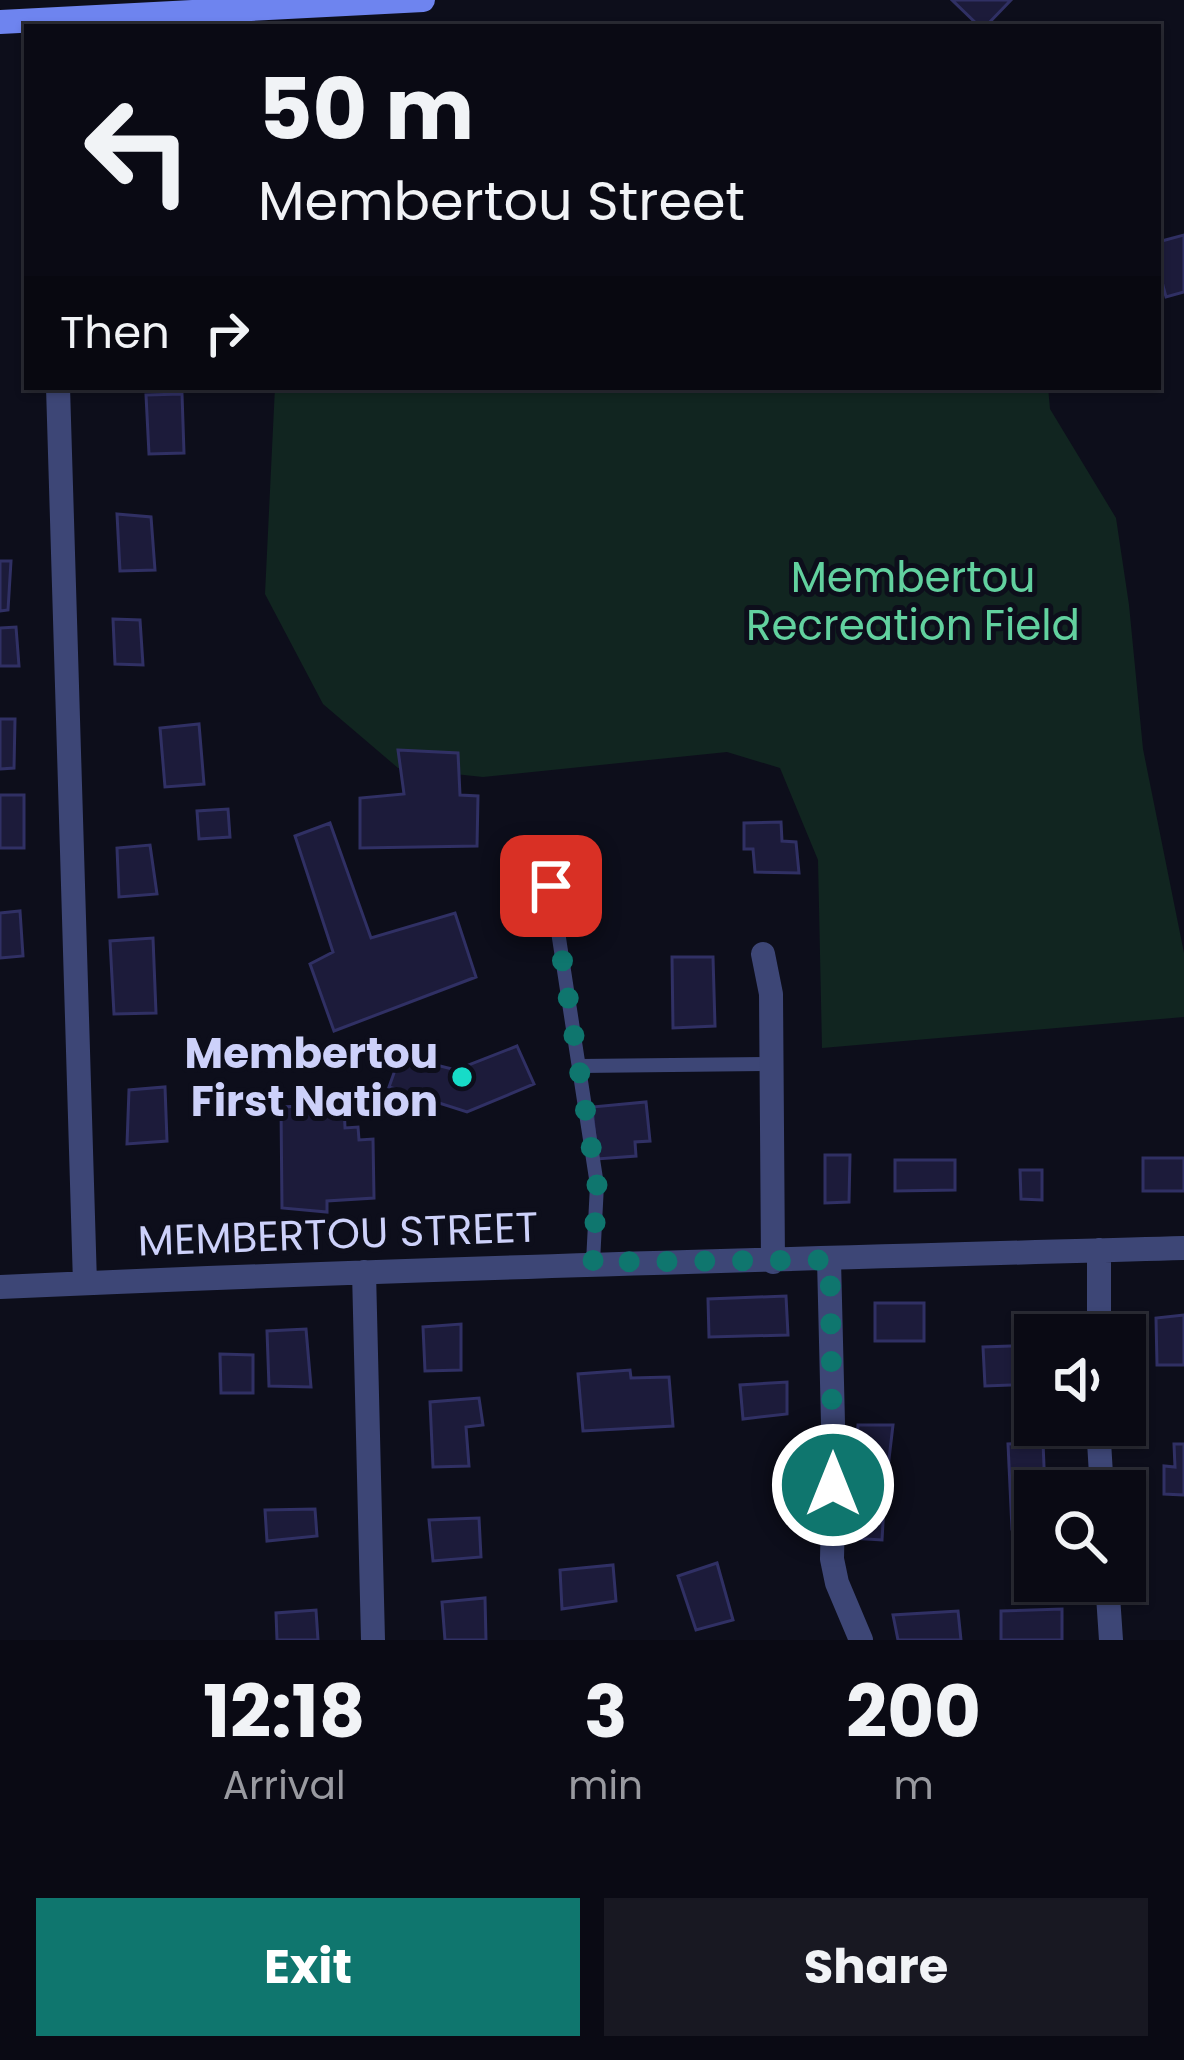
<!DOCTYPE html>
<style>
body{margin:0;font-family:Poppins,sans-serif;background:#181822;color:#f1f3f6;height:100vh;display:flex;flex-direction:column;font-size:45px;white-space:nowrap}
*{box-sizing:border-box;margin:0}
p{font-size:39px;color:#999aa0}
.icon{flex:none;width:66px;height:66px;fill:none;stroke:currentColor;stroke-width:2;stroke-linecap:round;stroke-linejoin:round}
.map{position:relative;height:1640px;overflow:hidden}
.panel{display:flex;flex-direction:column;background:#0a0a14;flex:1}
.panel>*{flex:none}
.hud{position:absolute;left:24px;top:24px;width:1137px;height:366px;border-radius:0px;box-shadow:0 3px 9px #0004,0 0 0 3px #2a2b34;background:#0a0a14;color:#f1f3f6;overflow:hidden}
.controls{position:absolute;left:1014px;top:1314px;display:grid;gap:24px}
.controls a{display:grid;place-items:center;width:132px;height:132px;border-radius:0px;background:#0a0a14;box-shadow:0 3px 9px #0004,0 0 0 3px #2a2b34;font-size:60px}
.pin{position:absolute;display:grid;place-items:center;width:102px;height:102px;color:#fff;margin:-51px;border-radius:24px;box-shadow:0 6px 18px #0006}
.me{position:absolute;width:132px;margin:-66px;rotate:0deg;stroke-linejoin:round;filter:drop-shadow(0 0 9px #0008)}
.turn{display:flex;align-items:center;gap:42px;height:252px;padding:0 36px;font-size:54px}
.turn .icon{width:156px;height:156px;stroke-width:2.5}
.turn b{display:block;font-size:84px;line-height:102px}
.then{display:flex;align-items:center;height:114px;padding:0 36px;background:#0003;gap:24px;font-size:45px}
.eta{display:flex;justify-content:space-evenly;align-items:center;height:204px;text-align:center}
.eta b{font-size:72px;font-weight:700;line-height:84px}
.button{display:flex;gap:24px;margin-top:auto;padding:24px 36px}
.button a{flex:1;height:138px;border-radius:0px;background:#0f766e;color:#fff;font-size:48px;font-weight:700;line-height:138px;text-align:center}
.button a+a{background:#181822;color:#f1f3f6}
.map>svg:first-child{display:block}
.green{fill:#112520}
.building{fill:#1c1b3a;stroke:#303064;stroke-width:3}
.lines{fill:none;stroke-linecap:round;stroke-linejoin:round}
.lane{stroke:#3d4676;stroke-width:14}
.street{stroke:#3d4676;stroke-width:24}
.secondary{stroke:#6e84ef;stroke-width:24}
.route{stroke:#0f766e;stroke-width:21;stroke-dasharray:0 37.8}
.poi-dot{fill:#17dbc8;stroke:#0d0e1b;stroke-width:4.5}
.labels{text-anchor:middle;dominant-baseline:central;stroke-width:10;stroke-linejoin:round;paint-order:stroke}
.park-label{font-size:42px;fill:#62d19f;stroke:#0d0e1b}
.poi-label{font-size:42px;font-weight:bold;fill:#cdd1fa;stroke:#0d0e1b;text-anchor:end}
.street-label{font-size:42px;fill:#cdd1fa;stroke:#0d0e1b}
</style>
<div class="map">
<svg width="1184" height="1640" viewBox="0 0 1184 1640">
<rect width="100%" height="100%" fill="#0d0e1b"/>
<path class="green" d="M275 387H1048L1050 409 1116 518 1129 605 1143 749 1184 953V1017L822 1048 818 860 780 768 727 752 483 777 398 768 323 704 265 594Z"/>
<path class="building" d="M952 0H1011L985 27H980Z
M1184 235V292L1166 297 1158 267V242Z
M182 394 184 453 149 454 146 395Z
M117 514 151 517 155 570 120 571Z
M0 561H11L8 610 0 611Z
M113 619 140 620 143 665 115 664Z
M16 627 19 666H0V628Z
M0 719H15L14 768 0 769Z
M199 724 204 784 165 787 160 728Z
M398 750 458 753 460 795 478 796 477 846 360 848V798L404 794Z
M0 795H24V848H0Z
M228 809 230 837 199 839 197 811Z
M781 822 782 841 796 842 799 873 755 872 753 849H744V823Z
M330 823 371 938 455 913 476 977 334 1031 310 964 333 952 295 836Z
M150 845 157 894 119 897 117 848Z
M20 911 23 956 0 958V913Z
M153 938 156 1013 114 1014 110 941Z
M672 957H713L715 1026 673 1028Z
M517 1046 534 1084 467 1112 389 1087 400 1056 456 1070Z
M165 1087 167 1141 127 1144 129 1090Z
M646 1102 650 1141 635 1142 636 1156 597 1159 592 1107Z
M344 1104 345 1128 358 1127 359 1140 373 1139 374 1198 327 1201V1212L282 1208 281 1107Z
M825 1155H850L849 1202 825 1203Z
M1143 1158H1184V1191H1143Z
M895 1160H955V1190L895 1191Z
M1020 1170H1042V1200L1021 1199Z
M786 1296 788 1335 709 1337 708 1299Z
M875 1303H924V1341H875Z
M1184 1315V1365H1157L1156 1318Z
M461 1324V1370L425 1371 423 1327Z
M306 1329 311 1387 269 1386 267 1331Z
M1035 1345V1384L985 1386 983 1347Z
M220 1354 253 1355V1393H221Z
M630 1370 631 1378 669 1377 673 1426 583 1431 578 1374Z
M787 1382V1414L743 1419 740 1385Z
M479 1398 483 1425 466 1427 469 1466 433 1467 430 1402Z
M858 1425H893L887 1476 855 1472Z
M1043 1442 1045 1491H1035V1528L1012 1529 1008 1444Z
M1174 1444H1184V1495L1164 1494V1466L1175 1467Z
M855 1487 885 1488 882 1540 851 1538Z
M315 1509 317 1536 267 1541 265 1510Z
M479 1518 481 1557 433 1561 429 1520Z
M717 1563 733 1620 696 1630 678 1576Z
M613 1565 616 1601 562 1609 560 1570Z
M485 1598 486 1640H445L442 1602Z
M1062 1609V1640H1001V1611Z
M316 1610 318 1640H277L276 1613Z
M958 1611 961 1640H898L893 1615Z"/>
<g class="lines">
<path class="lane" d="M551 886 597 1185 593 1262
M580 1066 772 1064"/>
<path class="street" d="M58 387 85 1283
M763 954 771 994 773 1262
M829 1260 834 1464 832 1559 837 1583 861 1640
M364 1272 373 1640
M0 1287C395 1269 789 1259 1184 1248
M1099 1335V1250
M1098 1425 1102 1491
M1107 1581 1111 1640"/>
<path class="secondary" d="M0 22 423 0"/>
</g>
<g class="lines">
<path class="route" d="M551 886 597 1185 593 1262 830 1260 833 1485"/>
</g>
<circle class="poi-dot" cx="462" cy="1077" r="12"/>
<g class="labels">
<g class="park-label">
<text x="913" y="577">Membertou<tspan x="913" dy="48">Recreation Field</tspan></text>
</g>
<g class="poi-label">
<text x="438" y="1053">Membertou<tspan x="438" dy="48">First Nation</tspan></text>
</g>
<g class="street-label">
<text transform="translate(338 1234) rotate(-2)">MEMBERTOU STREET</text>
</g>
</g>
</svg>
<div class="controls">
<a><svg class="icon" aria-label="sound" viewBox="0 0 24 24"><path d="M4 9h4l5-4v14l-5-4H4zM17 9q2 3 0 6"/></svg></a>
<a><svg class="icon" aria-label="search" viewBox="0 0 24 24"><circle cx="10" cy="10" r="6"/><path d="M15 15l6 6"/></svg></a>
</div>
<div class="pin" style="left:551px;top:886px;background:#d93025"><svg class="icon" aria-label="arrive" viewBox="0 0 24 24"><path d="M6 21V4h12l-3 4 3 4H6"/></svg></div>
<svg class="me" style="left:833px;top:1485px" viewBox="-20 -20 40 40"><circle r="17" fill="#0f766e" stroke="#fff" stroke-width="3"/><path d="M0-11L8 9 0 5-8 9z" fill="#fff"/></svg>
<div class="hud">
<div class="turn"><svg class="icon" aria-label="left" viewBox="0 0 24 24"><path d="M17 20v-9H6M10 6l-5 5 5 5"/></svg><div><b>50 m</b>Membertou Street</div></div>
<div class="then">Then<svg class="icon" aria-label="right" viewBox="0 0 24 24"><path d="M7 20v-9h11M14 6l5 5-5 5"/></svg></div>
</div>
</div>
<section class="panel">
<div class="eta">
<div><b>12:18</b><p>Arrival</p></div>
<div><b>3</b><p>min</p></div>
<div><b>200</b><p>m</p></div>
</div>
<div class="button"><a>Exit</a><a>Share</a></div>
</section>
